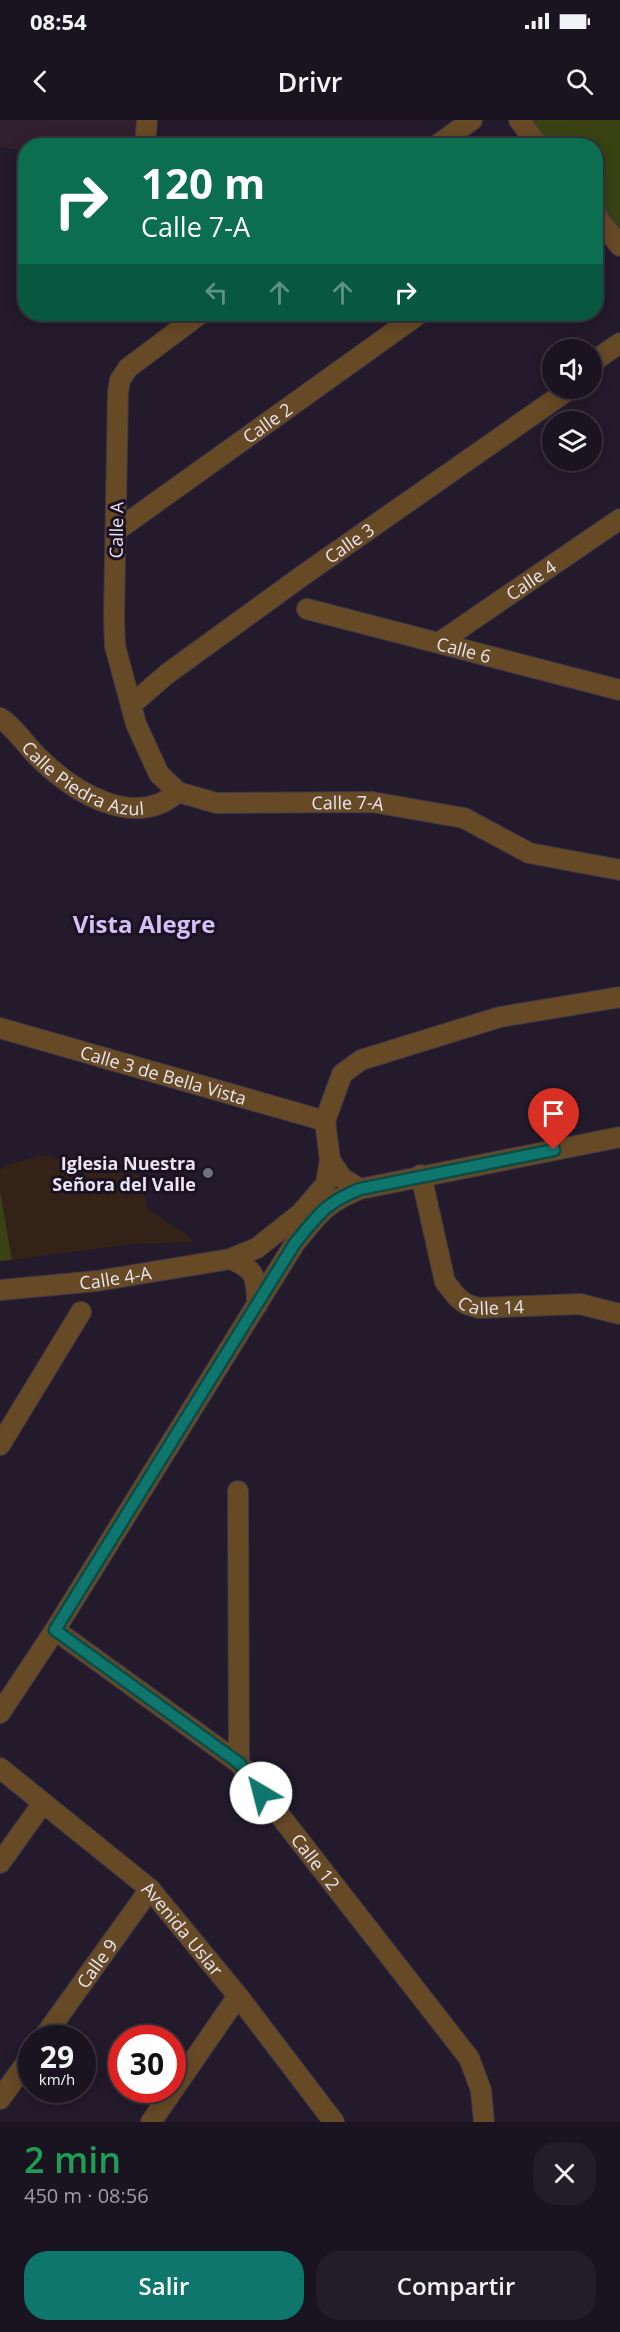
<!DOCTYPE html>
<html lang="es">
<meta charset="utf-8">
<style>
body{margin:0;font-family:"Open Sans",sans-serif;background:#231d29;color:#f1f3f6;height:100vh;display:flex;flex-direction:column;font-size:22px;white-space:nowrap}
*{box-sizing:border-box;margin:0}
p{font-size:20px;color:#9f9ea5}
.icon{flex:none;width:33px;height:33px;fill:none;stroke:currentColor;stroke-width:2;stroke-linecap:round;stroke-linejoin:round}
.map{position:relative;height:2002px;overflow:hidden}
.side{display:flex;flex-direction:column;background:#1a1420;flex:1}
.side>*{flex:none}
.hud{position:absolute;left:18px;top:18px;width:585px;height:183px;border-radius:24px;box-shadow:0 3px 15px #0003,0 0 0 2px #38333e;background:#0b6e4f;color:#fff;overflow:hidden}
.tools{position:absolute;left:542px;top:219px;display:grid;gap:12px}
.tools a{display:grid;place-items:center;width:60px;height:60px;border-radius:50%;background:#1a1420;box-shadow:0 3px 15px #0003,0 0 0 2px #38333e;font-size:30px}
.speed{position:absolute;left:18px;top:1905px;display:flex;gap:12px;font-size:30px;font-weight:700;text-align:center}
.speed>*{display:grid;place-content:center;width:78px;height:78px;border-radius:50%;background:#1a1420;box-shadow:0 3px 15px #0003,0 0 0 2px #38333e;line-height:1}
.speed small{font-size:15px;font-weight:400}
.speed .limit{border:9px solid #d22;background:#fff;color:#111}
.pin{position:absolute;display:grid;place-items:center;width:51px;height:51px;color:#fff;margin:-62px -26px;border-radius:50% 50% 50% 0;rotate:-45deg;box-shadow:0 0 6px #0007}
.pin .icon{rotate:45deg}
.me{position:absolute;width:66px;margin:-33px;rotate:323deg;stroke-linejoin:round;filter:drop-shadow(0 0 4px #0008)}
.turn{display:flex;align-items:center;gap:21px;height:126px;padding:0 24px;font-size:27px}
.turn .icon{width:78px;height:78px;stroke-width:2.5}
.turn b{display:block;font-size:42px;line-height:51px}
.lanes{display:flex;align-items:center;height:57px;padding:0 24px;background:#0003;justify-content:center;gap:30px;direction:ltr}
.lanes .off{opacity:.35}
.round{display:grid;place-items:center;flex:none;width:63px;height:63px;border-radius:24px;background:#231d29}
.headline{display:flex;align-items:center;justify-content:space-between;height:102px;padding:0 24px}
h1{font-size:36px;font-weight:600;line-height:45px;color:#1e9e55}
.cta{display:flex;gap:12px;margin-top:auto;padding:12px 24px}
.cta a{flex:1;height:69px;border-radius:24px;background:#0f766e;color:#fff;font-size:24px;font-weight:600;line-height:69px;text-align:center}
.cta a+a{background:#231d29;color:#f1f3f6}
.status{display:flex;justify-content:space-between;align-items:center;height:42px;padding:0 30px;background:#1a1420;direction:ltr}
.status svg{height:16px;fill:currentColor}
header{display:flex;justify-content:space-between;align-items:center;height:78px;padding:0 24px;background:#1a1420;font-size:27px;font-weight:600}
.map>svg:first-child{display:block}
.industrial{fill:#30202b}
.education{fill:#322218}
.green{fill:#394213}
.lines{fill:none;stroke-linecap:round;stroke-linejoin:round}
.minor-casing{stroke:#3f3647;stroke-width:22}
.minor{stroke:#664925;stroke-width:20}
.route-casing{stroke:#0a4d48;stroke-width:15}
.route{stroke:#0f766e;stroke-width:10}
.worship-dot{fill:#6b7280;stroke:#1a1122;stroke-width:2}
.labels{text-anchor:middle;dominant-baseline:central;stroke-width:6;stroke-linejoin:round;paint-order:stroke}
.street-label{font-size:18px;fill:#eae4f0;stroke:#1a1122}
.poi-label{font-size:18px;font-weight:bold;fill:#eae4f0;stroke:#1a1122;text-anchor:end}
.district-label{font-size:24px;font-weight:bold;fill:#d4bff7;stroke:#1a1122}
</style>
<div class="status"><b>08:54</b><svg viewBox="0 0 49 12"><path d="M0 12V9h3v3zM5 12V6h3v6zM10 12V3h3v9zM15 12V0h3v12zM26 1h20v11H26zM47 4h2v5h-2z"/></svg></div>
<header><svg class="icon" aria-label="back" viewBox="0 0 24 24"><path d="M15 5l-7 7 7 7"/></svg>Drivr<svg class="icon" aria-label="search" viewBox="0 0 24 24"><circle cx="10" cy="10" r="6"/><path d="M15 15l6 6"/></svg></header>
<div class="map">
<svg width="620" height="2002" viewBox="0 0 620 2002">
<rect width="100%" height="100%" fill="#231a2b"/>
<path class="industrial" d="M0 0H142L135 25 26 26 25 31 0 27Z"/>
<path class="education" d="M43 1035 139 1055 148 1089 189 1116 194 1122 134 1124 12 1140 0 1071V1051L6 1045Z"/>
<path class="green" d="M519 0H620V126L596 95V26L539 25Z
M0 1071 12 1140 0 1141Z"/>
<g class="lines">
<g class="minor-casing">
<g id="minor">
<path d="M519 0 539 26"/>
<path d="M145 26 147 0"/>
<path d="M436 26 472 0"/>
<path d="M596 95 620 126"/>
<path id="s1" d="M200 194 128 248 120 260 118 272 114 498 115 526 136 604 159 654 178 672 216 683 372 682 464 698 529 733 620 750"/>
<path d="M591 243 620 223"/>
<path id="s2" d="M116 411 419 194"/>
<path id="s3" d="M307 489 620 570"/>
<path id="s4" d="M440 522 620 399"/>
<path id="s5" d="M131 585 167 554 302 456 571 268"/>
<path id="s6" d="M0 598C15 607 26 626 39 638 73 671 134 711 178 672"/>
<path id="s7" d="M0 908 325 1001"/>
<path id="s8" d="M421 1055 445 1162 457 1177 466 1184 479 1188 580 1184 620 1194"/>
<path d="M360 1069 342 1058 330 1040 325 1001 342 954 361 940 500 897 620 877"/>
<path d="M230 1139C256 1149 257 1158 257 1185"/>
<path id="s9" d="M0 1170 97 1161 230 1139 257 1128 301 1093 326 1064 330 1040"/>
<path d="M0 1325 81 1192"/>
<path d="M238 1371 239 1643"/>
<path id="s10" d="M55 1510 239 1643 469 1938 481 1970 484 2002"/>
<path d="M0 1593 55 1510 295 1123C318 1095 325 1083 360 1069L620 1017"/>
<path id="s11" d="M0 1648 150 1769 238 1876 334 2002"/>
<path d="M0 1743 43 1683"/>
<path id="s12" d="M43 1918 150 1769"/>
<path d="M0 1979 32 1935"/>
<path d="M151 2002 238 1876"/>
</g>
</g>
<use href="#minor" class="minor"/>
</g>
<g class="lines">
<g class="route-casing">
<path id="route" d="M261 1673 239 1643 55 1510 295 1123C318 1095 325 1083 360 1069L554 1030"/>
</g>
<use href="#route" class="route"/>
</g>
<circle class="worship-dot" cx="208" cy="1053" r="6"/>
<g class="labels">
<g class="street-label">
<text stroke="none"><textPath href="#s2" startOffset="186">Calle 2</textPath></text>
<text transform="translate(116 410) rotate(-89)">Calle A</text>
<text stroke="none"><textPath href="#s5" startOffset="272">Calle 3</textPath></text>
<text stroke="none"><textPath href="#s4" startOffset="110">Calle 4</textPath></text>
<text stroke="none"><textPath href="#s3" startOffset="162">Calle 6</textPath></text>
<text stroke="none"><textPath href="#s6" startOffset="106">Calle Piedra Azul</textPath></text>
<text stroke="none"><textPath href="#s1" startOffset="704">Calle 7-A</textPath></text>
<text stroke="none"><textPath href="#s7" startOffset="170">Calle 3 de Bella Vista</textPath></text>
<text stroke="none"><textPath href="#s9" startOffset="116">Calle 4-A</textPath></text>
<text stroke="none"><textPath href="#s8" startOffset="166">Calle 14</textPath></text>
<text stroke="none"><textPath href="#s10" startOffset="352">Calle 12</textPath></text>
<text stroke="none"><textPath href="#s11" startOffset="244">Avenida Uslar</textPath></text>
<text stroke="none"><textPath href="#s12" startOffset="92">Calle 9</textPath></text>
</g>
<g class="poi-label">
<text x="196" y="1043">Iglesia Nuestra<tspan x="196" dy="21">Señora del Valle</tspan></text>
</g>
<g class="district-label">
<text x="144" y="803">Vista Alegre</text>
</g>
</g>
</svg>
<div class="tools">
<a><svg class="icon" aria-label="sound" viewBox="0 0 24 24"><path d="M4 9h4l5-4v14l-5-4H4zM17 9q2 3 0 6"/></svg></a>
<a><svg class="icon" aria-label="layers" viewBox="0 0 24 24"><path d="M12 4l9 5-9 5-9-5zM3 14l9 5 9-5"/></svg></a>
</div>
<div class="speed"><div>29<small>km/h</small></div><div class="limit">30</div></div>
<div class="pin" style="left:554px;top:1030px;background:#d93025"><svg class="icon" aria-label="arrive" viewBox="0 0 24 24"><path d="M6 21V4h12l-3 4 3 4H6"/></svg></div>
<svg class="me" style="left:261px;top:1673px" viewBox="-20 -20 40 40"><circle r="19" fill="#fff"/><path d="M0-13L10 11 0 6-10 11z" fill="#0f766e"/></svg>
<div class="hud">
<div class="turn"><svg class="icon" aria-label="right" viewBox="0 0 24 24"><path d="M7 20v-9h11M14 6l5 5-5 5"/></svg><div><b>120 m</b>Calle 7-A</div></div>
<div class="lanes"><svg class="icon off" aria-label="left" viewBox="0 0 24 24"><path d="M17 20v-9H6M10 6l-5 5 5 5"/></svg><svg class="icon off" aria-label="ahead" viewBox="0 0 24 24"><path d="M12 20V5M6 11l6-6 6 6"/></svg><svg class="icon off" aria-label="ahead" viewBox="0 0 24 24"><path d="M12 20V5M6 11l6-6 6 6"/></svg><svg class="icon" aria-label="right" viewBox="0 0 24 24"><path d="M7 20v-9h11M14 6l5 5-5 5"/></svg></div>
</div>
</div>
<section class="side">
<div class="headline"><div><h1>2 min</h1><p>450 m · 08:56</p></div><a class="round"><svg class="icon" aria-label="close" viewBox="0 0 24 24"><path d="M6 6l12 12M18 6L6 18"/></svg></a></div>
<div class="cta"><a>Salir</a><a>Compartir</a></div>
</section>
